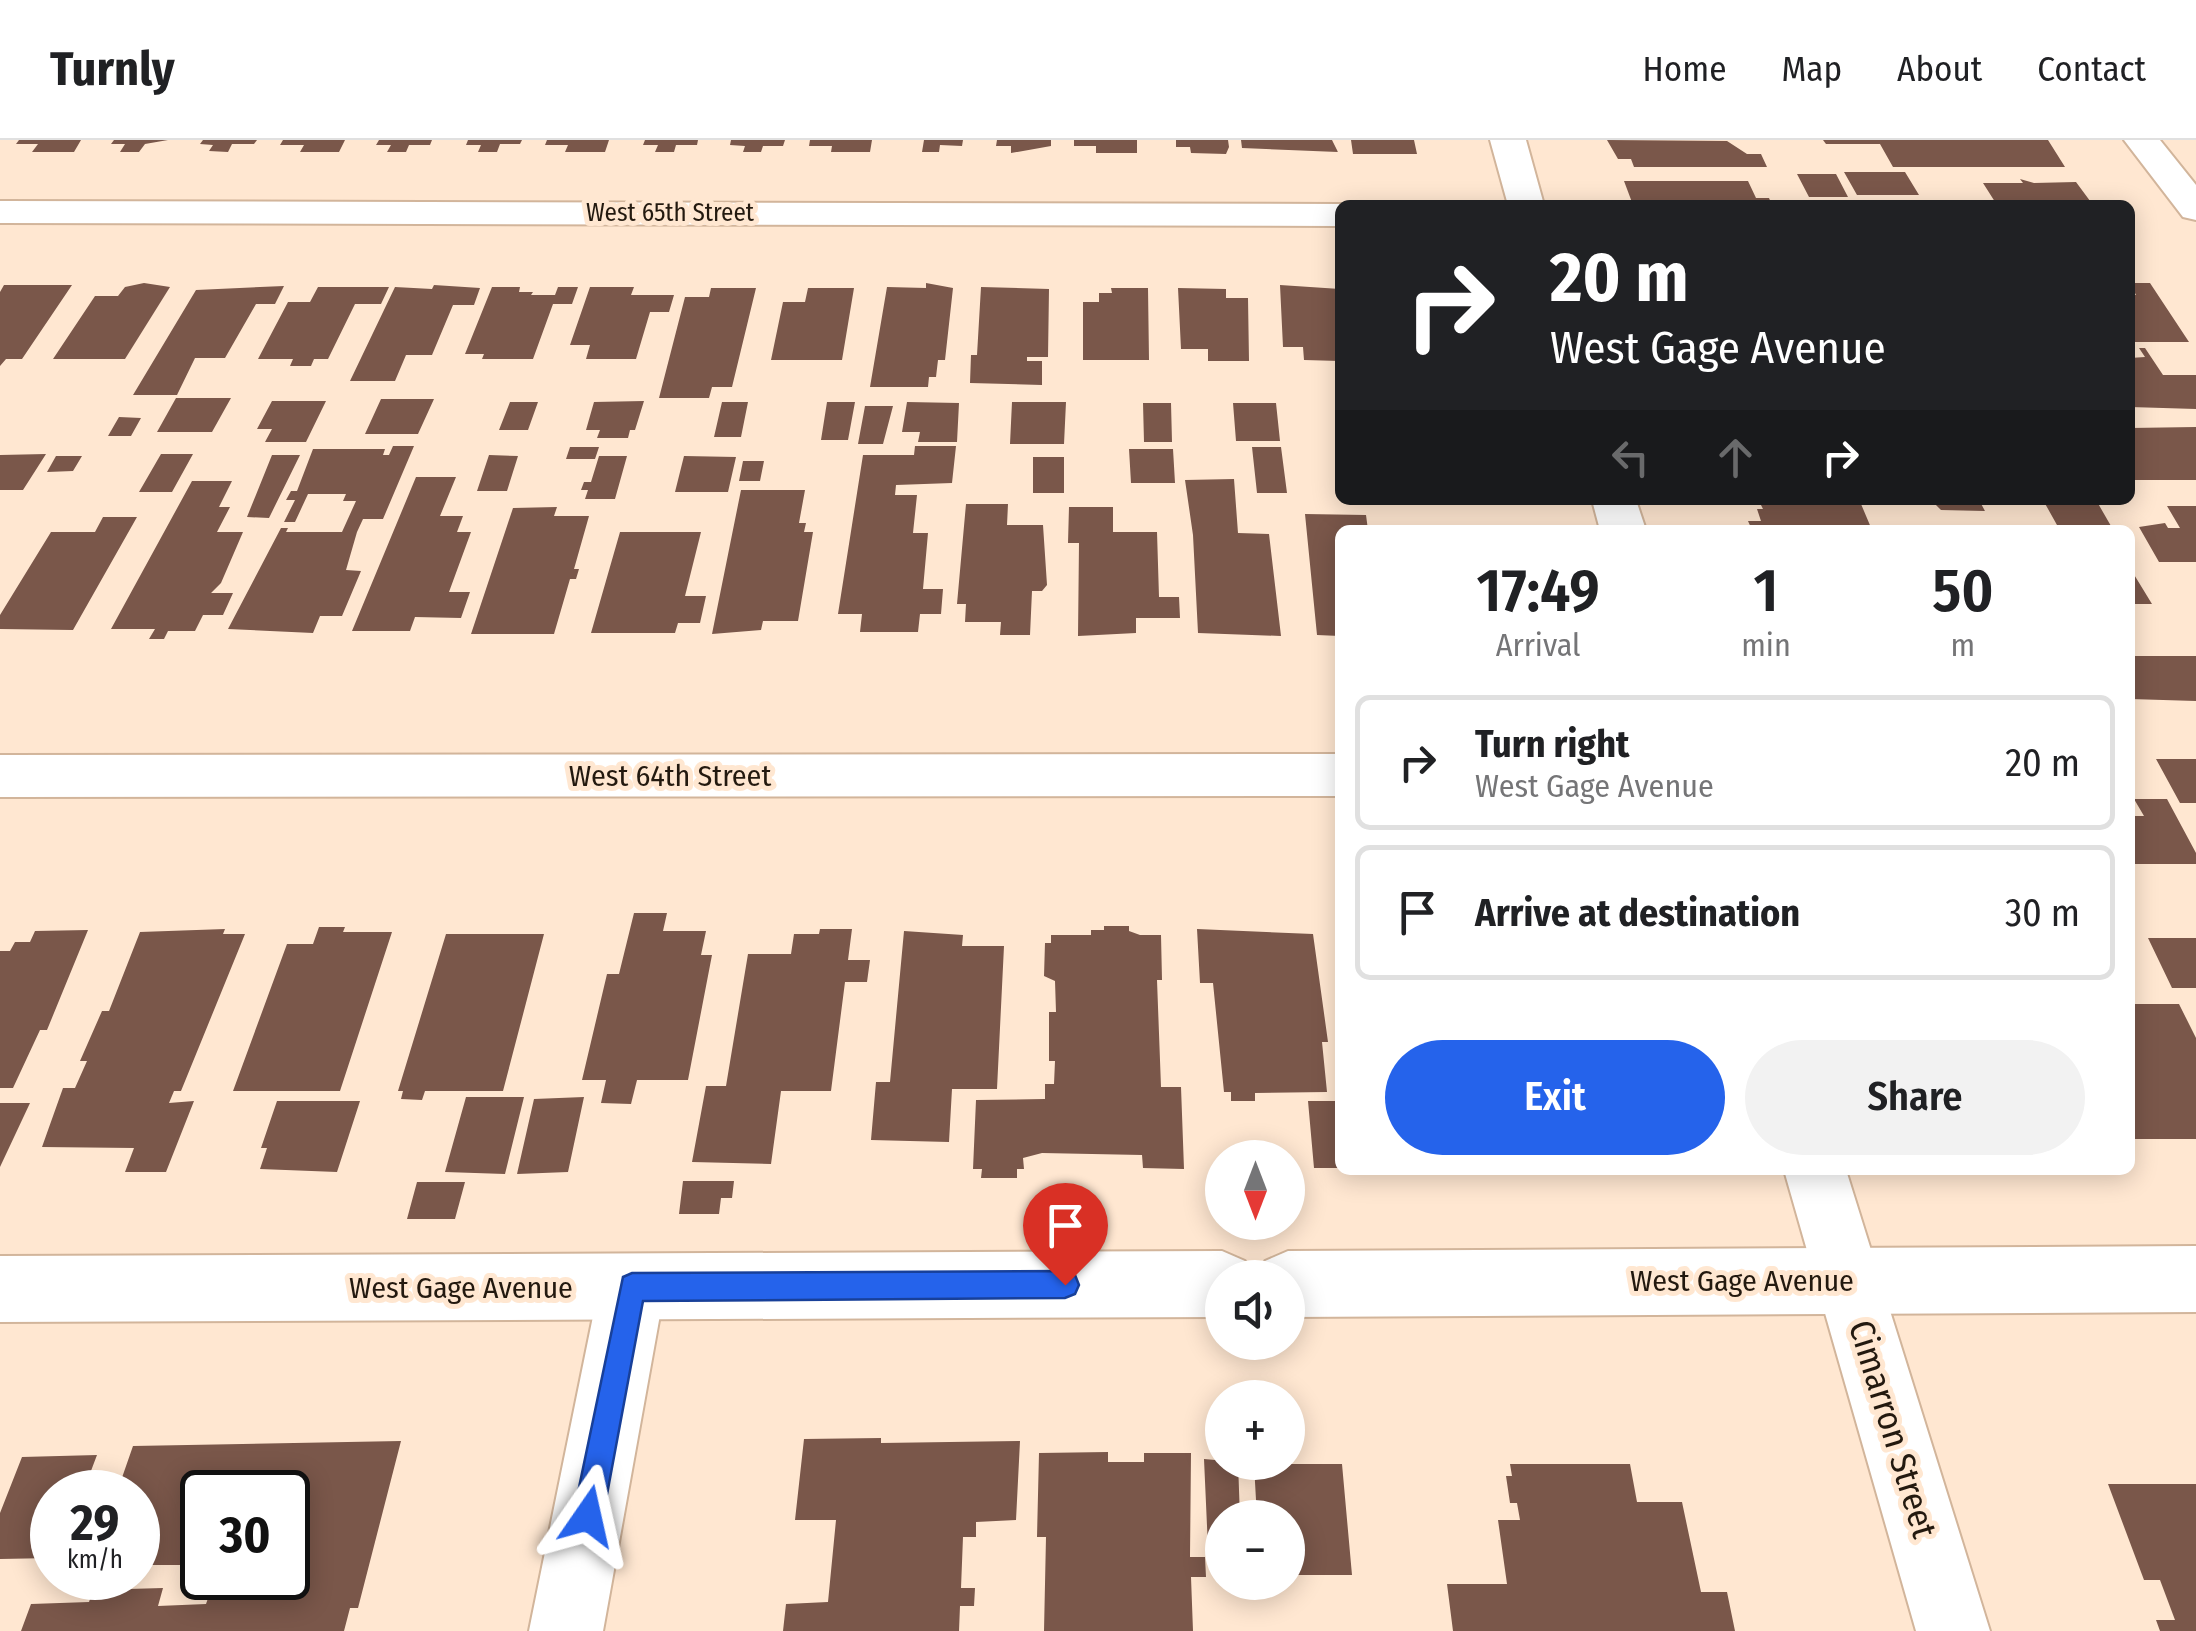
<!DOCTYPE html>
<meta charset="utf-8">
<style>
body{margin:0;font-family:"Fira Sans Condensed",sans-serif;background:#f2f2f2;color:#202124;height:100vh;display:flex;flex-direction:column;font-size:38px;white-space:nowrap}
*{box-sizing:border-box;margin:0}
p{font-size:32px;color:#757577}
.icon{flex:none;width:55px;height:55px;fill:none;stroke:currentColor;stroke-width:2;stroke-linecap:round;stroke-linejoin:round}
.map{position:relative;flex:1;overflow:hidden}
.details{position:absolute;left:1335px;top:385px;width:800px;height:650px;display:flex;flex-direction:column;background:#fff;border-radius:15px;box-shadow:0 5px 25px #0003}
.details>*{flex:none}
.guide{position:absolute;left:1335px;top:60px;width:800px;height:305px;border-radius:15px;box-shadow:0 5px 25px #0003;background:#202124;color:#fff;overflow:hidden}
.needle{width:65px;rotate:180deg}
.buttons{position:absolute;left:1205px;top:1000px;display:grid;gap:20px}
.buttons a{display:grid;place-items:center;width:100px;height:100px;border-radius:50%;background:#fff;box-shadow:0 5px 25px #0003;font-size:50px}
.speed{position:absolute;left:30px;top:1330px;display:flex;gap:20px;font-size:50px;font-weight:700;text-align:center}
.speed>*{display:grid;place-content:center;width:130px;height:130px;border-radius:50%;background:#fff;box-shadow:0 5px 25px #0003;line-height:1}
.speed small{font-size:25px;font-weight:400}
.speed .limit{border:5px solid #111;border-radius:15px;background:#fff;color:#111}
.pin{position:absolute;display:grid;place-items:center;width:85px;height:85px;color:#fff;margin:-102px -42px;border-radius:50% 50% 50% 0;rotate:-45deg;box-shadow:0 0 10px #0007}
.pin .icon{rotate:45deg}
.me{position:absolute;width:110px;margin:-55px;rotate:11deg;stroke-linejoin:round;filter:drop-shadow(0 0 8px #0008)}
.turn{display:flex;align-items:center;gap:35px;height:210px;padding:0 50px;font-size:45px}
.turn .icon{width:130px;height:130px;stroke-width:2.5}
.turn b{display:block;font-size:70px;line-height:85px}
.lanes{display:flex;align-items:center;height:95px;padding:0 50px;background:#0003;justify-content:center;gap:50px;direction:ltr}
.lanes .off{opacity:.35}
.eta{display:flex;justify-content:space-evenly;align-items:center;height:170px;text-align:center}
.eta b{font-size:60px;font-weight:600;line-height:70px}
.action{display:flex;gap:20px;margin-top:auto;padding:20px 50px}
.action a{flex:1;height:115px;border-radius:60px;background:#2563eb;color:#fff;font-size:40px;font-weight:600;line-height:115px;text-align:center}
.action a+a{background:#f2f2f2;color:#202124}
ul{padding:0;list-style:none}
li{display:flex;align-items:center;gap:30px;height:135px;margin:0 20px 15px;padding:0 30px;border:5px solid #e0e0e0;border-radius:15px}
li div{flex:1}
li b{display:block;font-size:38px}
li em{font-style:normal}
header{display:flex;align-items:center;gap:60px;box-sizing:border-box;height:140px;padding:0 50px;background:#fff;border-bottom:2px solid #e0e0e0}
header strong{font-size:48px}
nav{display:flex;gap:55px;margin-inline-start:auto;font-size:35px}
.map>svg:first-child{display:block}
.building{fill:#7a574a}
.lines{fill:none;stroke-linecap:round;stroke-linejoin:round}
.minor-casing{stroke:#d2b59b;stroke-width:4}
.tertiary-casing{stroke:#d2b59b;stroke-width:4}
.minor{fill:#fff;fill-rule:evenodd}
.tertiary{fill:#fff;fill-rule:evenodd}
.route{fill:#2563eb;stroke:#184099;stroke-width:2.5}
.labels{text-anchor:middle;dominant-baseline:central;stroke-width:10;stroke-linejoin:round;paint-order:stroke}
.far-street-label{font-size:25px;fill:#23190f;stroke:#ffe7d1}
.street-label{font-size:30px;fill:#23190f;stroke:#ffe7d1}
.near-street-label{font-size:35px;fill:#23190f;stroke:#ffe7d1}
</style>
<header>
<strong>Turnly</strong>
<nav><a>Home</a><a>Map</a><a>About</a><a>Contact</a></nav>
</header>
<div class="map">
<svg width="2196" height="1491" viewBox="0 0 2196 1491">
<rect width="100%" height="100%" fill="#ffe7d1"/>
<path class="building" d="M19 0H81L74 12H32L38 4H16Z
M114 0H168L145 4 139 12H120L125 4H111Z
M203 0H257L254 4H232L228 12 209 11 213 5 200 4Z
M283 0H345L339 12H300L304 5H280Z
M379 0H432L430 5H409L406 12H387L391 5H376Z
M468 0H522L520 4H500L497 12H478L481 5H466Z
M547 0H609L605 12H565L568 5H545Z
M645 0H698L697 5H676L674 12H655L658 5H643Z
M731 0H785L783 6H763L761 12H743L745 6 730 5Z
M810 0H872L870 12H831L832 6H809Z
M924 0H963L962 6 940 5 939 12H922Z
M997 0H1051V6L1011 13V6H996Z
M1074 0H1137V13H1096V6H1074Z
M1176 0H1228L1229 7 1226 14 1191 13 1190 7H1176Z
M1241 0H1332L1338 12 1242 8Z
M1351 0H1414L1417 14H1353Z
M1607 0 1727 1 1747 14H1761L1767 27H1634L1631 19H1618Z
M1823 0H2048L2065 27H1893L1880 4H1826Z
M1844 32H1905L1919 55H1857Z
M1797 34H1836L1848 57H1809Z
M2020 39 2034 43 2076 42 2093 65H1997L1983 43H2023Z
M1624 41H1748L1756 58H1769L1772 65H1633Z
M144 143 170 147 125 219H53L95 156H118L125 147Z
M926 143 953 148 945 220H938L936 237H929L928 247H870L887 147 926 148Z
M2130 143H2150L2189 202H2130V155H2136Z
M4 145H72L22 219H6L0 226V152Z
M434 145 480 148 474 165H453L432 215H406L395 241H350L395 147 432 149Z
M1280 145 1340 149V221L1304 220 1303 207H1283Z
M284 146 275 164H256L225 218H195L177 255H133L196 150Z
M318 147H389L381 164H355L328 219H314L311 226H290L293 219H258L288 162H310Z
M492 147H520L519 152H533L531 155H555L558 147H578L572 164H553L533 219H482L484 214H465Z
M590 147H634L631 155H674L669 172H650L636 219H586L590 205H570Z
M981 147 1049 149 1048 217H1027V221H1042V245L970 243 971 215H977Z
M711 148H756L732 247H712L709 258H659L685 157H709Z
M808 148H854L842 220H771L783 162H805Z
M1111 148H1148L1149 220H1083V162H1099V153H1112Z
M1178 148 1226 149V158H1248L1249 221H1208V209H1181Z
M2139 208H2145L2163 235H2196V269L2130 267V218L2145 217Z
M176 258H231L212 292H157Z
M381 259H434L418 294H365Z
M272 261H326L306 302H265L272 289H257Z
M644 261 635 290H630L628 298H597L600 290H586L594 262Z
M510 262H538L528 290H499Z
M722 262H748L741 297H714Z
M827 262H855L848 300H821Z
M907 262 959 263 957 302H918L920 292H902Z
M1012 262H1066L1064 304H1010Z
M1143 263H1171L1172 302H1144Z
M1233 263H1276L1280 301H1236Z
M865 266H893L883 304H858Z
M119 277 141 278 131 296H108Z
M2196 287V340H2134L2130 288Z
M393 306H414L383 379H363L357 392 346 430 361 431 342 476H320L313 493 228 489 281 388H288L286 392H342L356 361H343L346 354H308L295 382H284L295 360H286L291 351H297L313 309H385L383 315H389Z
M915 306H956L952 343 896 345 895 355H917L913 393H928L923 449H943L941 474H920L918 492H860L862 474H838L863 315H914Z
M570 307H599L595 319H566Z
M1252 307H1281L1287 353H1257Z
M1129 309H1173L1175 343H1131Z
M46 314 23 350H0V315Z
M161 314H193L172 352H139Z
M272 315H300L269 378 247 377Z
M489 315 518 316 507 351H477Z
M56 316H82L73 331 47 332Z
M599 316H627L615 359H585L588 350H581L584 342H591Z
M684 316 736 317 728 352H675Z
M1033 317H1064V353H1033Z
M743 321H764L760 341H739Z
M416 337H456L440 376H463L457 392H471L449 452H470L461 478 415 477 410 491H352Z
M1234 339 1238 393 1269 394 1281 496 1198 493 1193 395 1185 340Z
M192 341H232L219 367H230L217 392H243L221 443 211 453H233L223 475H203L195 491H168L164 499H149L155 489H111Z
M741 350H805L799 383H806L804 392H813L798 481H763L761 490 712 494Z
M1931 360H1979L1985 371 1941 370Z
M2043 360H2096L2111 386 2057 385Z
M1760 363 1861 364 1872 390H1752L1748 381H1761L1757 369H1763Z
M966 364H1008L1007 385H1043L1047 445 1042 451H1032L1030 495H1000L1001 482H965L966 464H957Z
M2167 366H2196V422H2159L2139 387 2165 383 2168 388H2180Z
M557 367 554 376H589L574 429H579L576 439H570L554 494H471L513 368Z
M1069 367H1113V392H1157L1159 457H1179L1180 478H1136V493L1078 496 1079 403H1068Z
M1305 374 1366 375 1368 390H1340V496L1317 495Z
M103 377H137L73 490 0 489V475L51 392H95Z
M620 392H701L685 456H706L700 483H678L675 493H591Z
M2130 428 2152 464H2130Z
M2130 516H2196V561L2130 559Z
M2156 619H2196V663H2180Z
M2134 659H2167L2196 713V724H2130V676H2144Z
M634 773H667L663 791H706L701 815H712L688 940H637L631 964 601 963 606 940H582L607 834H619Z
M1104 786H1129V791L1140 795H1161L1162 840H1157L1161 947H1181L1184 1029 1143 1028 1142 1015 1042 1013 1023 1018 1024 1029H1017V1038H981L982 1029H973L976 960 1045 959V944H1054L1055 921H1049V872H1056L1055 841 1044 836 1045 803H1051V795H1091V790H1104Z
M319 787H345L343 792H392L340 951H233L287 804H313Z
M225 789 223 794H245L181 951H174L169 963 194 961 166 1032H125L134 1008 42 1007 63 948H75L87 921H80L102 871H109L140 792Z
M820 789H852L848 820H870L867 842H845L831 951H781L771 1024 692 1022 706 946H726L748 814H791L794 794H819Z
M1197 789 1313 794 1328 902H1322L1327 952 1255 953V961H1231V952H1224L1213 843H1200Z
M88 790 47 890H40L13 948H0V811H10L15 802H30L35 791Z
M904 791 963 795 962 806H1004L997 949H952L949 1002 871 1000 876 942H890Z
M446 794H544L503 951H425L422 960 401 959 403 951H398Z
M2148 798H2196V848H2172Z
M2130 864H2179L2196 898V999H2130Z
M466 957H524L505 1034 445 1032Z
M584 957 568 1032 517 1034 534 959Z
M277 961H360L337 1032 260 1029 267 1008H261Z
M1308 961H1340V1028H1314Z
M0 963H30L0 1027Z
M683 1041H734L732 1058H721L719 1074H679Z
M417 1042H465L455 1079H407Z
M881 1298V1303L1020 1301 1016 1380 976 1382V1397H963L961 1448H975L974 1466H960L959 1491H783L786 1464 828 1462 836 1380H795L804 1299Z
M401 1301 358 1468H350L344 1491H21L31 1464 89 1462 93 1450 163 1448 158 1466 206 1464 215 1438H288V1352H202V1425H138V1352H117L133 1306Z
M1108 1312V1322H1144V1313H1191L1190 1417H1205L1206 1437H1191L1193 1491H1044L1046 1397H1037L1039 1313Z
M97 1315 83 1352H52V1418L0 1419V1373L22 1317Z
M1204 1319 1238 1322 1240 1378H1222V1408H1208Z
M1254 1324H1342L1352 1435H1288V1378H1257Z
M1510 1324H1630L1637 1362H1682L1701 1452H1727L1735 1491H1453L1447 1444H1507L1498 1380H1520L1517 1363H1510L1506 1336H1512Z
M2108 1344H2196V1491H2160L2156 1480H2175L2160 1440H2144Z"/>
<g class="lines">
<g class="minor-casing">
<path id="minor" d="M1490 0H1526L1544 65H1508Z
M2124 0H2160L2196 45V80L2183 77Z
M0 61 1340 64 1345 65H1340V86L0 83Z
M1592 360H1636L1646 390H1600Z
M1340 614V656L0 657V615Z
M1784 1030H1846L1990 1491H1916Z
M632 1114 655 1124 665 1147 603 1491H529L599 1147 609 1124Z"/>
</g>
<g class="tertiary-casing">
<path id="tertiary" d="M2196 1106V1172L1288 1177V1138H1258L1265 1121 1288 1111Z
M1222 1111 1245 1121 1252 1138H1222V1177L0 1182V1116Z"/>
</g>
<use href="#minor" class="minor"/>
<use href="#tertiary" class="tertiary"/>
</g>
<path class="route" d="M1065 1131 1075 1135 1079 1145 1075 1154 1065 1158 643 1161 603 1376 599 1387 588 1391 578 1387 573 1376 623 1137 632 1133Z"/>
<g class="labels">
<g class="far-street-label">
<text x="670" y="73">West 65th Street</text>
</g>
<g class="street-label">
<text x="670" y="636">West 64th Street</text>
<text x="1742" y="1141">West Gage Avenue</text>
<text x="461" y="1148">West Gage Avenue</text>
</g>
<g class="near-street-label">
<text transform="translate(1893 1289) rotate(73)">Cimarron Street</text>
</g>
</g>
</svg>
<div class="buttons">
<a><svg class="needle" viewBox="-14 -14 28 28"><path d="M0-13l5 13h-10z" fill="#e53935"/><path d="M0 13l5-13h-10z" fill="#757577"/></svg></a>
<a><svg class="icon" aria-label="sound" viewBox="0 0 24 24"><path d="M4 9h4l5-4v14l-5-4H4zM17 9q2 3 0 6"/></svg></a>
<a>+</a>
<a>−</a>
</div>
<div class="speed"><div>29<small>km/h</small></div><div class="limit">30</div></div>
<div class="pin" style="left:1065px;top:1145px;background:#d93025"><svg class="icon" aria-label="arrive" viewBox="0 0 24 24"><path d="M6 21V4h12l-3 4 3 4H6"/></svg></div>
<svg class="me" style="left:588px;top:1376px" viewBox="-20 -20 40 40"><path d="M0-17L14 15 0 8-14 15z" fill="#2563eb" stroke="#fff" stroke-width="4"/></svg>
<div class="guide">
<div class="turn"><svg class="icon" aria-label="right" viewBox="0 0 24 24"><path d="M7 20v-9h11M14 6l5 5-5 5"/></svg><div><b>20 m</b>West Gage Avenue</div></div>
<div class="lanes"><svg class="icon off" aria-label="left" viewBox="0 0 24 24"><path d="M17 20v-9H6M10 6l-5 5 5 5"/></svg><svg class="icon off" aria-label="ahead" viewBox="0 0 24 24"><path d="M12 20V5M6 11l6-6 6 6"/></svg><svg class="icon" aria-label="right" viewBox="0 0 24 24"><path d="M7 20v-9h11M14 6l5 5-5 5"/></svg></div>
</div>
<section class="details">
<div class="eta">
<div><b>17:49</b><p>Arrival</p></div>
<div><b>1</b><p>min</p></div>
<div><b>50</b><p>m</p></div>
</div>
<ul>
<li><svg class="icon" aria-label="right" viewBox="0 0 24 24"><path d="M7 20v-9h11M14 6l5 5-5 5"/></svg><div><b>Turn right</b><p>West Gage Avenue</p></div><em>20 m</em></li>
<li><svg class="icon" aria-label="arrive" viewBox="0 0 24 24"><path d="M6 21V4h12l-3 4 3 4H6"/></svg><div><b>Arrive at destination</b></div><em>30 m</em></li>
</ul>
<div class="action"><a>Exit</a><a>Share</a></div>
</section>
</div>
